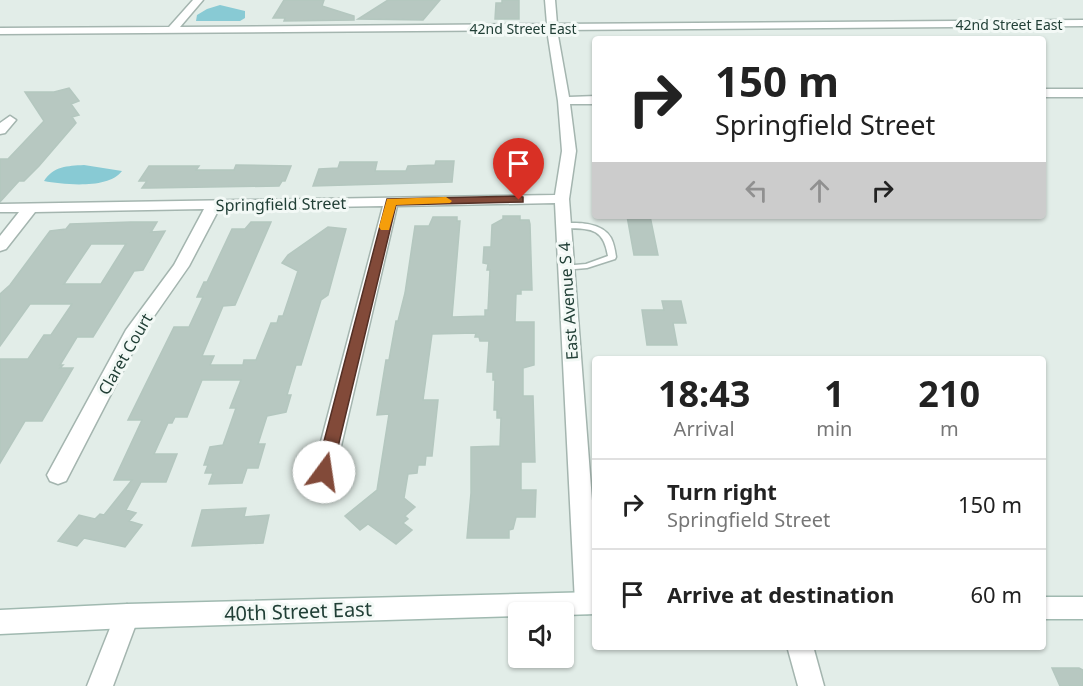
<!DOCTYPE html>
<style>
body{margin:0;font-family:"Noto Sans",sans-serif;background:#f2f2f2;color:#222;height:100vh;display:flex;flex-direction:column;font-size:22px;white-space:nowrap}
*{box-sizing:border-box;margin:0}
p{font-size:20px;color:#767676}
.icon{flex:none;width:33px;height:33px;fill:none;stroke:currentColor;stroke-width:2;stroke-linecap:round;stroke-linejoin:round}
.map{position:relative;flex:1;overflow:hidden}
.sheet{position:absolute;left:592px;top:356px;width:454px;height:294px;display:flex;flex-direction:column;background:#fff;border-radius:6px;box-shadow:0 2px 4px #0004}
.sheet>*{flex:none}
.banner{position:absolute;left:592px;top:36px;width:454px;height:183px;border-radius:6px;box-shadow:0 2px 4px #0004;background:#fff;color:#222;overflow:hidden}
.buttons{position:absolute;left:508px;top:602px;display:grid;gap:12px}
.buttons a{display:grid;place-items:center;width:66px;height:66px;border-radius:6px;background:#fff;box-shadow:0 2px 4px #0004;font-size:30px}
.pin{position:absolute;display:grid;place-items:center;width:51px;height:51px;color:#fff;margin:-62px -26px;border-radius:50% 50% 50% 0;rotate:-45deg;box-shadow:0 0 6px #0007}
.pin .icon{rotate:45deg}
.me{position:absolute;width:66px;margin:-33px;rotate:14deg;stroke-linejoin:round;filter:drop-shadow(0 0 4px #0008)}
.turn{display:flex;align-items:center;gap:21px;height:126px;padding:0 24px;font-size:27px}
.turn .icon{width:78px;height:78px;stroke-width:2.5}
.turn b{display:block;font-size:42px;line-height:51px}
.lanes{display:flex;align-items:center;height:57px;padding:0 24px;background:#0003;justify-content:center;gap:30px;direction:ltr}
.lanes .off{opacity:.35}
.eta{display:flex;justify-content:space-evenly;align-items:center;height:102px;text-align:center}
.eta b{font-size:36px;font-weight:700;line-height:42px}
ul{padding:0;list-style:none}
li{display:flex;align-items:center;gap:18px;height:90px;padding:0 24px;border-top:2px solid #e0e0e0}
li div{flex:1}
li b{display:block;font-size:22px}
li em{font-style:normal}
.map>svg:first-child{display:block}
.water{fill:#88cad4}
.building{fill:#b7c8c1;stroke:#b4c7bf;stroke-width:1.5;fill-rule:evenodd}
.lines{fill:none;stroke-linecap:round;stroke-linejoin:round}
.service-casing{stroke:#a4b5af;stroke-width:3}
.minor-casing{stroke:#a4b5af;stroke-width:3}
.secondary-casing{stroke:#a0b9b0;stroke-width:3}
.service{fill:#fff;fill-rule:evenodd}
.minor{fill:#fff;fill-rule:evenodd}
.secondary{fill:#fff;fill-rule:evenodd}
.route{fill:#824a39;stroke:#543025;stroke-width:1.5}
.slow{fill:#f59e0b}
.labels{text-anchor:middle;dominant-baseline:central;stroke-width:6;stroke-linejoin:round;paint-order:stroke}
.far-street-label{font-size:14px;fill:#213f36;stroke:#f3f9f6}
.street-label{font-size:16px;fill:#213f36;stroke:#f3f9f6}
.near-street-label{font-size:20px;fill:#213f36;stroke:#f3f9f6}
</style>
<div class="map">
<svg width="1083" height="686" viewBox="0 0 1083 686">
<rect width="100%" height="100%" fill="#e2ede8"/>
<path class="water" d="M220 5 245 11V18L240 21H196L197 15 207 9Z
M84 165 122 171C109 189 65 185 44 181 54 166 67 166 84 165Z"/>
<path class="building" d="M284 0H324L322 6 354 16V20L284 21 285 18H273Z
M388 0H440L423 20 358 19Z
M502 0H519V19H495L496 3H502Z
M69 88 79 101 71 104 79 115 72 117 76 123 39 166 24 181H19L0 202V159H8L44 121 25 92H54Z
M436 161H454L452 182 313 186 319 169 338 168 340 162H377L375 171H406L408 166 435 165Z
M236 165 291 166 285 181H282L279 186 149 188H142L147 181H139L149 166H199L196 170H234Z
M503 216H520V220H529L530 224 532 290H521V294H516L515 322H534V365L523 368V396H533L535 462H521V490H536L535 517H516L513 529 509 530V538H467L471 493V447L500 446 501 418H497V410H494L495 380H493V372H487L489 341H480L479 337H475L476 333 432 334 423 400H438L432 456H426L425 465H418L417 473 408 474 404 498 415 507 405 516 408 519 403 523 412 530 396 544 368 524 360 530 345 516 377 490 389 414 377 415 386 360H389L396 321H398L405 293 415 226H429L433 217H457V221H460L452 317 485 316V310H488L490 270H487L488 264 483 263 484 247H491L492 225 503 219Z
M627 216H650L658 255H634Z
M131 222H157L151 232 165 231 143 270 134 271 93 337H77L60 365H63L60 368H73L42 421H25L0 463V359H28L44 335H51L72 304H30L0 346V294L10 285 50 231 66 229 70 224ZM91 244H126L101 284H64Z
M251 222H271L235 305 223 306 202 356H214L210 365H243L244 360H256L271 323H277L279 316H283L298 271 282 263 288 255 328 227 346 229 328 295 321 300 301 365H296L287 395H291L286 412 267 416 258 444H265L258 468H247L242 483 209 484 213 473H205L208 465H204L210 447 223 445 236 408H230L241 380H202L187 417H175L172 423H168L154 454H177L166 482H141L126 510 136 513 129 521 142 525 125 547 84 538 77 546 58 541 79 515 95 519 100 514 104 515 132 480H114L142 420H128L174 327H189L203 297H197L204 282H207L232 229H245Z
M662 301H681L686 323H673L677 345H647L642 310H664Z
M246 508 244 517 269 515 263 543 192 546 202 510Z
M1052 668H1079L1083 670V686H1060Z"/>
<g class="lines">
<g class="service-casing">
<path id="service" d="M560 224C576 222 602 222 611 238 614 244 615 250 616 257L615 259 587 268 563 270 562 268 563 266 586 264 608 256C603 226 589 229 563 228L559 226Z"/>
</g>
<g class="minor-casing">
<path id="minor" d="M193 0H203L180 27 547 24 545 0H555L557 24 1083 20V26L557 30 569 97 596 96V104H570L576 151 569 199 596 553V611L587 614 578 611 575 603 555 203 397 206 335 472 331 478 324 480 317 478 313 472 383 206 219 209 189 266 143 332 66 481 58 484 50 481 47 475 126 330 174 265 204 209 35 212 6 249 0 251V236L19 212H0V204L555 195 562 151 558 101 547 30 0 34V28L169 27Z
M1044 89H1083V97H1044Z
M10 116 16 120 5 133 0 134V123Z
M127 604 136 608 139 616 113 686H87L118 608Z
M787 646H813L824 686H798Z"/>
</g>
<g class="secondary-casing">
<path id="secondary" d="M596 592V614L564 615V612H519V616L127 628 0 634V610L127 604Z
M1044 597H1083V619H1044Z"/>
</g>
<use href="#service" class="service"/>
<use href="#minor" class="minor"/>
<use href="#secondary" class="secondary"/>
</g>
<path class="route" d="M519 196 523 197V202L396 205 332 472 330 477 324 479 319 477 316 472 387 199Z"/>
<path class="slow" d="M446 197 452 201 450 203 396 205 389 230H381L379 227 387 199Z"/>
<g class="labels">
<g class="far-street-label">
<text x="1009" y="24">42nd Street East</text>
<text x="523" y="28">42nd Street East</text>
</g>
<g class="street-label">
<text transform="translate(281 204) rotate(-1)">Springfield Street</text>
<text transform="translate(568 301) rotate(-94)">East Avenue S 4</text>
<text transform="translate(125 354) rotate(-60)">Claret Court</text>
</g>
<g class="near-street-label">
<text transform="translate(298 611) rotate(-2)">40th Street East</text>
</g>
</g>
</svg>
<div class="buttons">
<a><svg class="icon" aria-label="sound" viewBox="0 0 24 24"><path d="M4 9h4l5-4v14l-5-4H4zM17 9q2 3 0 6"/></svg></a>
</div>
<div class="pin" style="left:519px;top:200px;background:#d93025"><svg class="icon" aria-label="arrive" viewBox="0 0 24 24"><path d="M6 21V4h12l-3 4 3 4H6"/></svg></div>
<svg class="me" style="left:324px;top:472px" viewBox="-20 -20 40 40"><circle r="19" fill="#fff"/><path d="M0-13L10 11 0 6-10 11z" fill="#824a39"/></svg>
<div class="banner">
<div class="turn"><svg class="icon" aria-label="right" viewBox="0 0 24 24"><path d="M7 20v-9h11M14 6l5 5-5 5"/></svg><div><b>150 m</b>Springfield Street</div></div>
<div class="lanes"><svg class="icon off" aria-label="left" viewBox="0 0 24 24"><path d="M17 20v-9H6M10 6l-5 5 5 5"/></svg><svg class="icon off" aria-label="ahead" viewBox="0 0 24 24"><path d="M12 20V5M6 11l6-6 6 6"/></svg><svg class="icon" aria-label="right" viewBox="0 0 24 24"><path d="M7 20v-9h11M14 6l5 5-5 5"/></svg></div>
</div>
<section class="sheet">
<div class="eta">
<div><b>18:43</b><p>Arrival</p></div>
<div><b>1</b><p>min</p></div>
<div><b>210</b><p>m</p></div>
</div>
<ul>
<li><svg class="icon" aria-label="right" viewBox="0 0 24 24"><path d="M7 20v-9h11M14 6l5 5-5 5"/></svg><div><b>Turn right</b><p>Springfield Street</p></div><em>150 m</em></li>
<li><svg class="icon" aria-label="arrive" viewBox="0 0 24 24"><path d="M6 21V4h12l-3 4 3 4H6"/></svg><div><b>Arrive at destination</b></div><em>60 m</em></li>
</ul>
</section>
</div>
